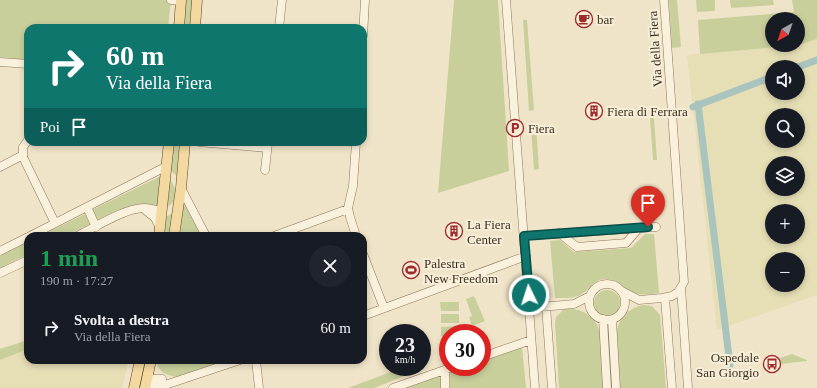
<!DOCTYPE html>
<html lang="it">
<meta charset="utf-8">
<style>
body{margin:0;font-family:Georgia,serif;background:#20242c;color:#f1f3f6;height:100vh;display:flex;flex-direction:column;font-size:15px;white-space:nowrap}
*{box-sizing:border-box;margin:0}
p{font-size:13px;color:#9ea1a6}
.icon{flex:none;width:22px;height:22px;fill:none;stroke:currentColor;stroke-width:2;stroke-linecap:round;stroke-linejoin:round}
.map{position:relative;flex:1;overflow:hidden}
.side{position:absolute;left:24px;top:232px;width:343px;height:132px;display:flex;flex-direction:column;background:#171b24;border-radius:12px;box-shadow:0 2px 6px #0003}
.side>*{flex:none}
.guide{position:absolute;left:24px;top:24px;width:343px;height:122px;border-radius:12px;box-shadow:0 2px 6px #0003;background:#0f766e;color:#fff;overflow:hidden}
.needle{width:26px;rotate:220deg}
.buttons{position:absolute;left:765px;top:12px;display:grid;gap:8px}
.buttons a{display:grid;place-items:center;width:40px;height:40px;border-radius:50%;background:#171b24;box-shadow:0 2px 6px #0003;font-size:20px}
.speed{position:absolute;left:379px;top:324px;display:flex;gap:8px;font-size:20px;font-weight:700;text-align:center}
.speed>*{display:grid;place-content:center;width:52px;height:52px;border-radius:50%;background:#171b24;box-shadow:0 2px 6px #0003;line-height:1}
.speed small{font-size:10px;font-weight:400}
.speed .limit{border:6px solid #d22;background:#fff;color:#111}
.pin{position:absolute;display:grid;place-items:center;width:34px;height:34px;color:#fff;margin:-41px -17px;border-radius:50% 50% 50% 0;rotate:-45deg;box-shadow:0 0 4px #0007}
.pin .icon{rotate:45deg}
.me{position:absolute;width:44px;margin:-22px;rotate:356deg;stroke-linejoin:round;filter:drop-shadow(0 0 3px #0008)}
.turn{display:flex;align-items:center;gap:14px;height:84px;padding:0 16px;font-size:18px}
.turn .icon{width:52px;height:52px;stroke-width:2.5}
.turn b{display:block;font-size:28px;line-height:34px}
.then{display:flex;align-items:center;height:38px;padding:0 16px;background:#0003;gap:8px;font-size:15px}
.round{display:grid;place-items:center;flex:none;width:42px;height:42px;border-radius:21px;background:#20242c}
.overview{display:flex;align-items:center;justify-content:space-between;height:68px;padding:0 16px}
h1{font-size:24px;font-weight:700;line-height:30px;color:#1e9e55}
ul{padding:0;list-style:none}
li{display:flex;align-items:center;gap:12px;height:56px;padding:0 16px}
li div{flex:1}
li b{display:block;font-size:15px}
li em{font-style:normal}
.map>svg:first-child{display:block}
.farmland{fill:#e6deb5;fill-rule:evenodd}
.green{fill:#c9cf9b;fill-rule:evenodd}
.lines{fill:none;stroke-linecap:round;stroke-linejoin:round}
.canal{stroke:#a9c4bc;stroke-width:7}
.minor-casing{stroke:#8d765c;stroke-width:9}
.major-casing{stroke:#5b4430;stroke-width:11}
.minor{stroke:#faf1dc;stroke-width:8}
.major{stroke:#f3d9a0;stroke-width:10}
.route-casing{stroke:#0a4d48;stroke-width:10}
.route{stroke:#0f766e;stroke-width:7}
.labels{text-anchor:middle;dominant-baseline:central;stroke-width:4;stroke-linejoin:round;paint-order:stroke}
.poi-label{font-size:13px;fill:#3d2e20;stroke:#f7eed8;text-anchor:start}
.street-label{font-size:13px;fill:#3d2e20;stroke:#f7eed8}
</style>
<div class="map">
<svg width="817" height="388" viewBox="0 0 817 388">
<rect width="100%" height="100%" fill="#f0e4c8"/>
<path class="farmland" d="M817 39V295L717 330 687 55 799 45ZM772 67H798V93H772ZM772 115H798V141H772ZM772 163H798V189H772ZM772 211H798V237H772ZM772 259H798V285H772Z
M28 349V360H129L122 388H0V360Z"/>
<path class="green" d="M0 0H171L168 28H28V60L0 57Z
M185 0H196L193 28H183Z
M454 0H498L509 171 438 193Z
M669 0H677L681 47 672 48Z
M696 0H715V11L697 12Z
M730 0H773L774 5 731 8Z
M792 0H817V39L799 45 700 54 698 20 794 12ZM772 19H798V45H772Z
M523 20H527L534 110 529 111Z
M650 118H654L657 160H653Z
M536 126 539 169 534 170 531 127Z
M173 142H182L179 178 170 170Z
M161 176 159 208 140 204 97 221 92 210Z
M170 180C178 189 178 202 167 207Z
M183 205H185L201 236H177Z
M175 212 172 236H163L166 217Z
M85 214 90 224 65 236H40Z
M645 234H654L659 293C651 294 640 296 632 292 622 287 616 278 604 279 594 280 590 289 582 294 574 299 563 298 555 298L550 241 560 240 574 252 631 248Z
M24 244 28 254 0 268V256Z
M594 303a13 13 0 1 1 26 0a13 13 0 1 1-26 0Z
M474 296 485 321 472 326 469 317 472 316 466 299Z
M440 302H459V311H441Z
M643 305 652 306 660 315 666 388H620C619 375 614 336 618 326 622 315 632 307 643 305Z
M564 309C576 308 589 312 596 323 604 335 603 373 604 388H559L555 324 556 317Z
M441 314H459V323H441Z
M459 326V333H448V336H441V327Z
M28 340V349L0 360V349Z
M522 347 526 388H450V374C457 365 472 367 482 367V361Z
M792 354 807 360V361L763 366V364Z
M156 360H225L178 377C166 376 158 372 156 360Z
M404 367H407L410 374 374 388H348Z
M439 377 442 379 443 388H402L430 378Z"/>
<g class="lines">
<path class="canal" d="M798 67 817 60
M698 104 730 365
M693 107 772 77"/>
<g class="minor-casing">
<path id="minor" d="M171 0 181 1
M506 0 535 388
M279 28 282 0
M363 36 365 0
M0 62 28 64
M28 140 23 147V157L55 223
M199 142 267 148
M356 142 353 186 348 208 350 217 356 236
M0 167 23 155
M265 170 268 143
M181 188 206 236
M87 207 96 227
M144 209 155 218 160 228
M559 233 577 247 626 243 639 228
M30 236 167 166
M77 236C94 228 125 208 144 208 150 208 156 210 162 212
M274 236 348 209
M524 236 656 227
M0 251 28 237
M363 254 384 308
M0 273 28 260
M589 302a18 18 0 1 1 36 0a18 18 0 1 1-36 0Z
M681 288 688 388
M620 290 639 300 662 298 672 296 678 292 684 282 664 0
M665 298 672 388
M546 306 552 388
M530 308 574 304 590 296
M363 316 526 256
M603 319 607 388
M612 320 616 388
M482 357 531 340
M256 360 259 388
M445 370V388
M162 379H151L146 382 152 386 165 385 240 360
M393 388 453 367"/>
</g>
<g class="major-casing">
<path id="major" d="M179 28 181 0
M195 28 197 0
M159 236 169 142
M174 236 181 188 185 142
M134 388 140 360
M145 388 151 360"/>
</g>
<use href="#minor" class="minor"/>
<use href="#major" class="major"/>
</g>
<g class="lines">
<g class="route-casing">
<path id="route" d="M529 295 524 236 648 227"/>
</g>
<use href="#route" class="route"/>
</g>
<defs>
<g id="cafe-ring" transform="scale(0.9)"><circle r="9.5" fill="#f7eed8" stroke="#9e2a2b" stroke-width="1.5"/><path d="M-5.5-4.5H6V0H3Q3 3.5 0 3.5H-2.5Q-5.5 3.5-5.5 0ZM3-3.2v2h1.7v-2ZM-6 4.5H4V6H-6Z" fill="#9e2a2b"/></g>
<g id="building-ring" transform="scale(0.9)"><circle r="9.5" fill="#f7eed8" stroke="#9e2a2b" stroke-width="1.5"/><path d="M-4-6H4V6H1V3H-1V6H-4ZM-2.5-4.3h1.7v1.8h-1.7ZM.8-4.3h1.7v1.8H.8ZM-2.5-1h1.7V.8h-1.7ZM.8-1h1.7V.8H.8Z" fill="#9e2a2b"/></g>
<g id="parking-ring" transform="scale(0.9)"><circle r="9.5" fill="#f7eed8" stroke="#9e2a2b" stroke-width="1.5"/><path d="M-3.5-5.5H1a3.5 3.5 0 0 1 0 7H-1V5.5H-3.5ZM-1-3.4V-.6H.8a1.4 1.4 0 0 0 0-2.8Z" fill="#9e2a2b"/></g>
<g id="stadium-ring" transform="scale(0.9)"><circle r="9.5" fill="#f7eed8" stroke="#9e2a2b" stroke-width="1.5"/><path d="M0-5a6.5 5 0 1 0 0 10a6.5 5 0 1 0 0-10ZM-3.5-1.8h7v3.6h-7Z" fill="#9e2a2b"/></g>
<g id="bus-ring" transform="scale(0.9)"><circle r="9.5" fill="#f7eed8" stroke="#9e2a2b" stroke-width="1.5"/><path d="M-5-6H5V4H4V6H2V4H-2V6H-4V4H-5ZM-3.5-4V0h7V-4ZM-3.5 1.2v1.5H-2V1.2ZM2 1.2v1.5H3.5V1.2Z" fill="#9e2a2b"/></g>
</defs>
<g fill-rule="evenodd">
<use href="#cafe-ring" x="584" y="19"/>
<use href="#building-ring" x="594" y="111"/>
<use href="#parking-ring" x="515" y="128"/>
<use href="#building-ring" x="454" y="231"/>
<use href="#stadium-ring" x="411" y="270"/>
<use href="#bus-ring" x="772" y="364"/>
</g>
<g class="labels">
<g class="poi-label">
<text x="597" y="19">bar</text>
<text x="607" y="111">Fiera di Ferrara</text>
<text x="528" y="128">Fiera</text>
<text x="467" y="224">La Fiera<tspan x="467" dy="15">Center</tspan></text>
<text x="424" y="263">Palestra<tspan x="424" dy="15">New Freedom</tspan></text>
<text x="759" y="357" text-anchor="end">Ospedale<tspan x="759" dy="15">San Giorgio</tspan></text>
</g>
<g class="street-label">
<text transform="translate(655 49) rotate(-94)">Via della Fiera</text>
</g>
</g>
</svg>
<div class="buttons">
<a><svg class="needle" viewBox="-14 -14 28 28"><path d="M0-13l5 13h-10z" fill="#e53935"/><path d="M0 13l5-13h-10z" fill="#9ea1a6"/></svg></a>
<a><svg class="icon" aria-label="sound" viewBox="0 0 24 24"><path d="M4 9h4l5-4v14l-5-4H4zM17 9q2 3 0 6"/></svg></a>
<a><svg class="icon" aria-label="search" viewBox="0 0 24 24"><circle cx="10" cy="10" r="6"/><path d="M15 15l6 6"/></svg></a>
<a><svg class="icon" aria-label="layers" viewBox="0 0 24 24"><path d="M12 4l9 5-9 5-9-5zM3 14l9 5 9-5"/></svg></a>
<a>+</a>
<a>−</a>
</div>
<div class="speed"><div>23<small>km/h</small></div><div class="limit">30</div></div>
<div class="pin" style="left:648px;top:227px;background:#d93025"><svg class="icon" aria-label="arrive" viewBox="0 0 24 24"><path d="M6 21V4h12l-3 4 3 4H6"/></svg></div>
<svg class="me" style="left:529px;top:295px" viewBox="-20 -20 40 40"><circle r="17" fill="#0f766e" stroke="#fff" stroke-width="3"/><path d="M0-11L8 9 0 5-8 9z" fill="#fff"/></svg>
<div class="guide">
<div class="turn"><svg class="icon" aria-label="right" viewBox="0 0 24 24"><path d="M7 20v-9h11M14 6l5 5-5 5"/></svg><div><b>60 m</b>Via della Fiera</div></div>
<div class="then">Poi<svg class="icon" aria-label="arrive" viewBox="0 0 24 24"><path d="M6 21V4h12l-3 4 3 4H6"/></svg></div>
</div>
<section class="side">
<div class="overview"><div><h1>1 min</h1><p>190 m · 17:27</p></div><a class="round"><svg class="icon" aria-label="close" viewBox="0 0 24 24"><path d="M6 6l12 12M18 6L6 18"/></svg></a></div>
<ul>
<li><svg class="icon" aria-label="right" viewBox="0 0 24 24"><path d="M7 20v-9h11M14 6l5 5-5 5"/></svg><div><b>Svolta a destra</b><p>Via della Fiera</p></div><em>60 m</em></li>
</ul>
</section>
</div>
